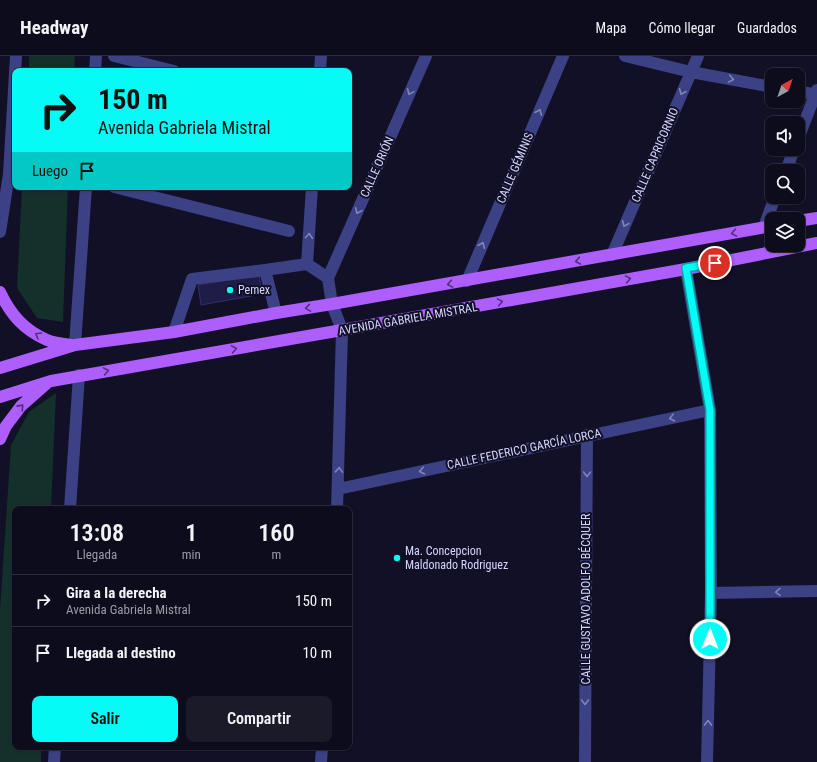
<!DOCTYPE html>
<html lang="es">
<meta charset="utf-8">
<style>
body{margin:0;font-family:"Roboto Condensed",sans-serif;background:#1b1a29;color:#f1f3f6;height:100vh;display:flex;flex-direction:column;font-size:15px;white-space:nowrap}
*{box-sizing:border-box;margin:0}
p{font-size:13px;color:#9a9ba3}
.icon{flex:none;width:22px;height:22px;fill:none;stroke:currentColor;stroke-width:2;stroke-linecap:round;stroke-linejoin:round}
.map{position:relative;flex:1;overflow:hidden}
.sheet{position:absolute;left:12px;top:450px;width:340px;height:244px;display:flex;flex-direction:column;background:#0d0c1c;border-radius:8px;box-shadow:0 1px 3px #0004,0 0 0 1px #2d2c3b}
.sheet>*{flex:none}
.hud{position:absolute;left:12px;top:12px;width:340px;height:122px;border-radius:8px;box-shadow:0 1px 3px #0004,0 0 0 1px #2d2c3b;background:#04fbf6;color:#111;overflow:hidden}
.needle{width:26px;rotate:40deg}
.tools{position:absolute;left:765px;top:12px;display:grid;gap:8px}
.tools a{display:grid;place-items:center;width:40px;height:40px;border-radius:8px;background:#0d0c1c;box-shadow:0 1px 3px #0004,0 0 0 1px #2d2c3b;font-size:20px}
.pin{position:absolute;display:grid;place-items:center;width:34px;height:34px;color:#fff;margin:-17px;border:2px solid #fff;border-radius:50%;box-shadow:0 1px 4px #0007}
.me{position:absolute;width:44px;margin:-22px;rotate:1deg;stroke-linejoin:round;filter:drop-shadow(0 0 3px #0008)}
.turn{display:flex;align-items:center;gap:14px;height:84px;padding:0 20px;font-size:18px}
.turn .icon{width:52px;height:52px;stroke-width:2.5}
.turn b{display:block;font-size:28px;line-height:34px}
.then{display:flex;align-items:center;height:38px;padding:0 20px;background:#0003;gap:8px;font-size:15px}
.eta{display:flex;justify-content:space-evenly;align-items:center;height:68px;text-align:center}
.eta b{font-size:24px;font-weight:600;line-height:28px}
.button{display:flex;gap:8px;margin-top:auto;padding:8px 20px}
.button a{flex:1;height:46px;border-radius:8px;background:#04fbf6;color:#111;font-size:16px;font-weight:600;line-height:46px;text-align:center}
.button a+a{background:#1b1a29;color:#f1f3f6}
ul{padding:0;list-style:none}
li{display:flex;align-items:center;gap:12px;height:52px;padding:0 20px;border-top:1px solid #2d2c3b}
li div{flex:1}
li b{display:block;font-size:15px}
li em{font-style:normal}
header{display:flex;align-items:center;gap:24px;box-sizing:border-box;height:56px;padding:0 20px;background:#0d0c1c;border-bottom:1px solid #2d2c3b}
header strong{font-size:19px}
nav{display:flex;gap:22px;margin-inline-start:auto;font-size:14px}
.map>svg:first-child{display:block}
.green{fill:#13302b}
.building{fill:#1f1c47;stroke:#342e72}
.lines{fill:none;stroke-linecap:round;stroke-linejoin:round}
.minor{stroke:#3b4184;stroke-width:12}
.major{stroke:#ae5efd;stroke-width:12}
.oneway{stroke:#8084bb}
.oneway2{stroke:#502f7c}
.route-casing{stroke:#03a3a0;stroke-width:10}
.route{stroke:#04fbf6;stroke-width:7}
.poi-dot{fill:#04fbf6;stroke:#111026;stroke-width:1.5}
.labels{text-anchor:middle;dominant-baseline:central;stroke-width:4;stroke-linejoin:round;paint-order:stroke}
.street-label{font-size:12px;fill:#d5d5fe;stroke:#111026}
.poi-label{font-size:12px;fill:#d5d5fe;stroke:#111026;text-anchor:start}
</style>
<header>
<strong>Headway</strong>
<nav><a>Mapa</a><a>Cómo llegar</a><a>Guardados</a></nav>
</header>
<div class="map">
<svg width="817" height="706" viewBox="0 0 817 706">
<rect width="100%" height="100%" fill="#111026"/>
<path class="green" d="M29 0H75L74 15H29Z
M22 131H68L63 266 37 262 17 232Z
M56 337 51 453H15V691H41V706H0V554L11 389 29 356Z"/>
<path class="building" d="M259 219 262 238 201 249 198 229Z"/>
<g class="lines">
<path class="minor" d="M114 0 174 15
M625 0 691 16 772 31
M95 15 96 0
M320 15 321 0
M798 35 817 39
M798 83 817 34
M786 115 794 93
M114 131 289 175
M312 131 307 208 328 222 332 248 342 274 337 453
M764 171 775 141
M0 176 9 118 16 0
M612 199 698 0
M686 213 710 354 711 537 707 706
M265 214 276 257
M328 222 426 0
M467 225 563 0
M174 276 192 223 265 214 307 208
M75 289 86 131
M338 433 710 354
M70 453 79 319
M711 537 817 535
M54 706 55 691
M321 706 322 691
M585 706 587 379"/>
<path class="major" d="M798 165 817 162
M0 236C11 259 24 274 47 284 54 287 64 288 72 289
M0 312 75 289 174 276 276 257 332 248 772 170
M0 341 51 325 342 274 686 213 817 187
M0 383 6 370 21 350 46 328"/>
</g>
<defs><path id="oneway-chevron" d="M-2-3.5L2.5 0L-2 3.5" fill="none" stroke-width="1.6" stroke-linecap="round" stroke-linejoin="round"/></defs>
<g class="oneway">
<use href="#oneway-chevron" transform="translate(731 23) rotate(10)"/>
<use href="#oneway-chevron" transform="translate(410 36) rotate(114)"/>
<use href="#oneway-chevron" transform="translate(682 36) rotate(113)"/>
<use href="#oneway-chevron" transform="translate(539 56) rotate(-67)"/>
<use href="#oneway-chevron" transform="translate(358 155) rotate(114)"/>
<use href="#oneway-chevron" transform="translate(625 168) rotate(113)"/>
<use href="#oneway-chevron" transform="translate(309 180) rotate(-86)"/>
<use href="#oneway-chevron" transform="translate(482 189) rotate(-67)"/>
<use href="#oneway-chevron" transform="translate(672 362) rotate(168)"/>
<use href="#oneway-chevron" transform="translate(339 414) rotate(-88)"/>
<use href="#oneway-chevron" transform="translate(422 415) rotate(168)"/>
<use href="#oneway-chevron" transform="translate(587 418) rotate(90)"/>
<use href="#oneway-chevron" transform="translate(778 536) rotate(179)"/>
<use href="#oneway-chevron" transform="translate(585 646) rotate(90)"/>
<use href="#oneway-chevron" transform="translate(708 667) rotate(-89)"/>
</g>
<g class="oneway2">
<use href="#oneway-chevron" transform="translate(734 177) rotate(170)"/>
<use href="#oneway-chevron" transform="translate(578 205) rotate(170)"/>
<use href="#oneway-chevron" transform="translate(628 223) rotate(-10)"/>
<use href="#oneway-chevron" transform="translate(450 228) rotate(170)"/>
<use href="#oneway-chevron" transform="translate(500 246) rotate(-10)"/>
<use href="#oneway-chevron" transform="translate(308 252) rotate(171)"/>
<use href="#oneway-chevron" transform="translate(38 279) rotate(-150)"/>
<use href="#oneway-chevron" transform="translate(234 293) rotate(-10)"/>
<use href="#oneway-chevron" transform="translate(106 315) rotate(-10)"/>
<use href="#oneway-chevron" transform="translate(21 351) rotate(-48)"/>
</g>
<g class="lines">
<g class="route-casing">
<path id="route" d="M710 583V354L686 212 715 207"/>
</g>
<use href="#route" class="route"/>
</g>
<g class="poi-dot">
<circle cx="230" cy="234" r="4"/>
<circle cx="397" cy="502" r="4"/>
</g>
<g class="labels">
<g class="street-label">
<text transform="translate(655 99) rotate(-67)">CALLE CAPRICORNIO</text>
<text transform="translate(377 111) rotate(-66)">CALLE ORIÓN</text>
<text transform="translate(515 112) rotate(-67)">CALLE GÉMINIS</text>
<text transform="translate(408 263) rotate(-10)">AVENIDA GABRIELA MISTRAL</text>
<text transform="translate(524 393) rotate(-12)">CALLE FEDERICO GARCÍA LORCA</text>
<text transform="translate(586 543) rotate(-90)">CALLE GUSTAVO ADOLFO BÉCQUER</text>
</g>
<g class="poi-label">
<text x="238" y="234">Pemex</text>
<text x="405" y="495">Ma. Concepcion<tspan x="405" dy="14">Maldonado Rodriguez</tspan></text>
</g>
</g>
</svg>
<div class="tools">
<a><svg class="needle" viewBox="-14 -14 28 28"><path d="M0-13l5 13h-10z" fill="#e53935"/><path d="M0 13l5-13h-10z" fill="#9a9ba3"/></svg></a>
<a><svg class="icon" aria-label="sound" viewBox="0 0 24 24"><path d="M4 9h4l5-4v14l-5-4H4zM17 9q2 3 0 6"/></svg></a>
<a><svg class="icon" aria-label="search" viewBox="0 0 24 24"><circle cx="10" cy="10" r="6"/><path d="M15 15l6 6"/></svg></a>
<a><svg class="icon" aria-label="layers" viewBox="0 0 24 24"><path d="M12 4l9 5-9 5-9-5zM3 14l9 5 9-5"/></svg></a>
</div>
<div class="pin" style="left:715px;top:207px;background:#d93025"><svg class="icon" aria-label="arrive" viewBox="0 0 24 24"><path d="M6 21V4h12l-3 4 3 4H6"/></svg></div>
<svg class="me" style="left:710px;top:583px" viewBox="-20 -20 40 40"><circle r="17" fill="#04fbf6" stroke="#fff" stroke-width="3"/><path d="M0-11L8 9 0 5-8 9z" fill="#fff"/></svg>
<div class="hud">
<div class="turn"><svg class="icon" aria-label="right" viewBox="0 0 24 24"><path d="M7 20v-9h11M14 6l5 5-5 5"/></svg><div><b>150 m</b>Avenida Gabriela Mistral</div></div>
<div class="then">Luego<svg class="icon" aria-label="arrive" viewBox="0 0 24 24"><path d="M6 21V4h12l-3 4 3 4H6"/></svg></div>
</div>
<section class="sheet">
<div class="eta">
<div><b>13:08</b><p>Llegada</p></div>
<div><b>1</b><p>min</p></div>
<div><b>160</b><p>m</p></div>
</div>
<ul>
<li><svg class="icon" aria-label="right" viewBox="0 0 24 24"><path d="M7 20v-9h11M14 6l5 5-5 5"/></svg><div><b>Gira a la derecha</b><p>Avenida Gabriela Mistral</p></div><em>150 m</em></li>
<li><svg class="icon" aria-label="arrive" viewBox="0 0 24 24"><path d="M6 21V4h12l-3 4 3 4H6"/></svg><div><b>Llegada al destino</b></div><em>10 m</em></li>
</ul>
<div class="button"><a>Salir</a><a>Compartir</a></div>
</section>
</div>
